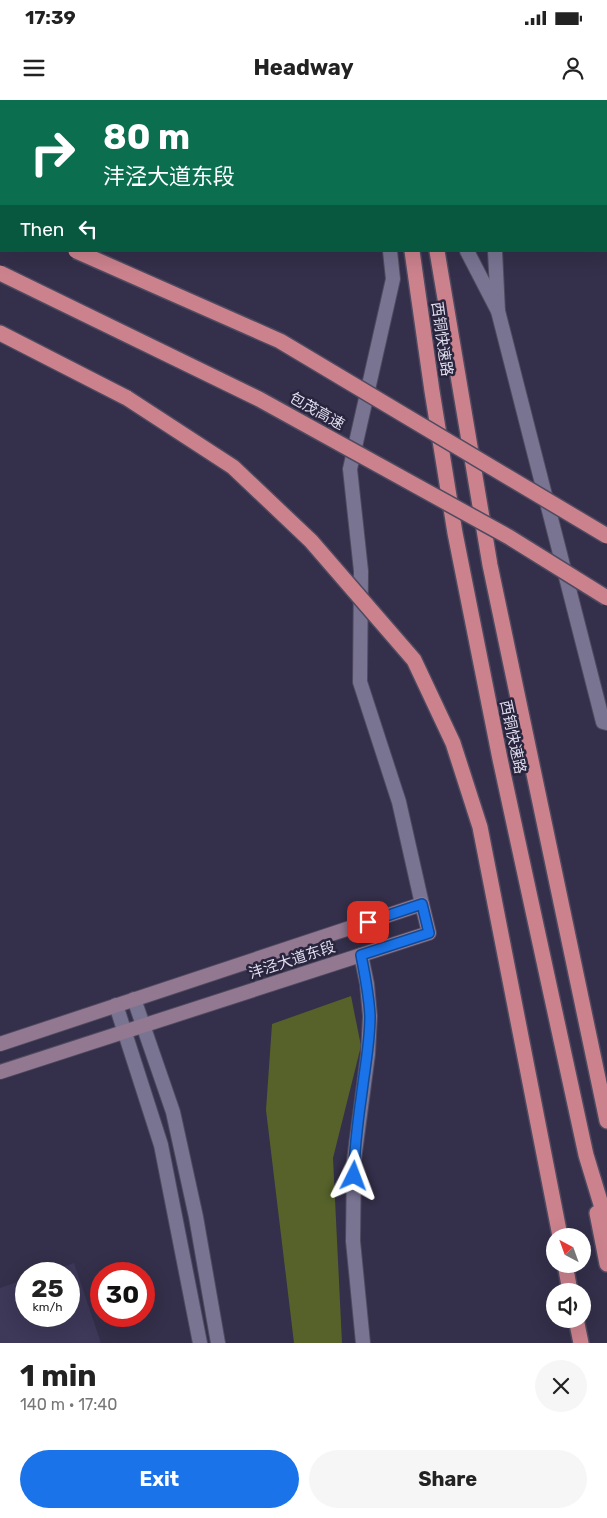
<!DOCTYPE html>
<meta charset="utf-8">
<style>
body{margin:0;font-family:Rubik,"Noto Sans SC",sans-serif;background:#f6f6f6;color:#222;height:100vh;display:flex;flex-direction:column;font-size:19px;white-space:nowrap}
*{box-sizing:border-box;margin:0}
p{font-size:16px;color:#767676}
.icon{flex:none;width:28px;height:28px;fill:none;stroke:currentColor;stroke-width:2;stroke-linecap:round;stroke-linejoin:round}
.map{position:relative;height:1243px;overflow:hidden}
.details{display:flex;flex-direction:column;background:#fff;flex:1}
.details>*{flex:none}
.guide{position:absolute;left:0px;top:0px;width:608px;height:152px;box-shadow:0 5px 20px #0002;background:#0b6e4f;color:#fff;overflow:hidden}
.needle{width:32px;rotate:319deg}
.controls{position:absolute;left:546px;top:1128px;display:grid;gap:10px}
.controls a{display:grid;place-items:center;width:45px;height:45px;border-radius:50%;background:#fff;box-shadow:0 5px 20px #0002;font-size:25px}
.speed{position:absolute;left:15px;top:1162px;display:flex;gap:10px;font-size:25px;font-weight:700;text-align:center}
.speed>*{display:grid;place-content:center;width:65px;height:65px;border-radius:50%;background:#fff;box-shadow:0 5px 20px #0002;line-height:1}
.speed small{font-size:12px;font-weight:400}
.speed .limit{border:8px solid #d22;background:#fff;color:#111}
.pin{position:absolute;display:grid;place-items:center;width:42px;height:42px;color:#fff;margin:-21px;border-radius:10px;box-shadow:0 2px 8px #0006}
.me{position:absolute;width:55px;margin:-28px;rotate:3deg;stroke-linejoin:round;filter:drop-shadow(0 0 4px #0008)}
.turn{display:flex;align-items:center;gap:18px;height:105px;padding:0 20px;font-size:22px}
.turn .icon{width:65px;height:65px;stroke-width:2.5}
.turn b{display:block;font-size:35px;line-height:42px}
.then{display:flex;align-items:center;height:48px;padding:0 20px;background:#0003;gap:10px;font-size:19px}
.round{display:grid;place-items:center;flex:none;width:52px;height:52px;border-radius:26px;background:#f6f6f6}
.overview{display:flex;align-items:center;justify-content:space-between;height:85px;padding:0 20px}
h1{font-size:30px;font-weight:700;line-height:38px}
.button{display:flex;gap:10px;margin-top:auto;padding:10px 20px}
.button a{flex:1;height:58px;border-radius:30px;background:#1a73e8;color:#fff;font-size:20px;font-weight:700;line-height:58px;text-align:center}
.button a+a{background:#f6f6f6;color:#222}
.status{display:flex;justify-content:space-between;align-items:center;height:35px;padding:0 25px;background:#fff;direction:ltr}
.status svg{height:14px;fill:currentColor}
header{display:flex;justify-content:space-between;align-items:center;height:65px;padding:0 20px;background:#fff;font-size:22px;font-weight:700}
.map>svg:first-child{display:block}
.built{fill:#3e3859}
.forest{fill:#56622a}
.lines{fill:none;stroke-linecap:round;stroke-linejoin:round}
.minor-casing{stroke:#4f4a60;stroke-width:16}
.tertiary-casing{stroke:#4f4a60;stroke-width:16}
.secondary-casing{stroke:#4f4a60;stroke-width:16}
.motorway-casing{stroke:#4f4a60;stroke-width:18}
.minor{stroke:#797492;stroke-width:14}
.tertiary{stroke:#797492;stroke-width:14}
.secondary{stroke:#927890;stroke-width:14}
.motorway{stroke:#cb828d;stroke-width:15}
.motorway-bridge-casing{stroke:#4f4a60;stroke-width:18;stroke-linecap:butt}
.motorway-bridge{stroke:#cb828d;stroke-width:15}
.route-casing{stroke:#114b97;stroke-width:12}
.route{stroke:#1a73e8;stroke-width:9}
.labels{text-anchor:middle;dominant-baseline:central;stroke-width:5;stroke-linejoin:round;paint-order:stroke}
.street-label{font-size:15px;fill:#dfdded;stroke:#2a253f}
</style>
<div class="status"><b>17:39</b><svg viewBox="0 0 49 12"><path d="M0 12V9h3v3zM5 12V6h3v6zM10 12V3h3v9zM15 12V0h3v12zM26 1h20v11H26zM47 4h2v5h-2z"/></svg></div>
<header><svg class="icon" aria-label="menu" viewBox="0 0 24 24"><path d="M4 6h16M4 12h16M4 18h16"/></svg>Headway<svg class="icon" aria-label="person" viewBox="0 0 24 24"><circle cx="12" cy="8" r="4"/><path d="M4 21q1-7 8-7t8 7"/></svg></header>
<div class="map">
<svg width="607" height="1243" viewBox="0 0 607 1243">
<rect width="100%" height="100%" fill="#342f4a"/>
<path class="built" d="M74 1163 101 1243H0V1188L26 1179V1216H69V1174H43Z"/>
<path class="forest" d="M351 896 361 946 333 1058 342 1243H294L266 1010 272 924Z"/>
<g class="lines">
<g class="minor-casing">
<path id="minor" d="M479 0V1
M495 151 498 211
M361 855 367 884 370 916 368 954 354 1060 353 1141 363 1243"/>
</g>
<g class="tertiary-casing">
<path id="tertiary" d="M371 0 372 1
M434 0 435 1
M390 151 393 179 350 369 361 471 360 582 399 702 422 804
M467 151 498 211 603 622 607 623
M134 899 173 1012 196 1117 218 1243
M116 905 161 1045 200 1243"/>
</g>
<g class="secondary-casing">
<path id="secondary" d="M0 944 422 804 429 833 0 972"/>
</g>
<g class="motorway-casing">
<path id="motorway" d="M390 0 391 1
M416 0 417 1
M577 0 579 1
M606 20H607
M0 118H1
M412 151 432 291 455 433 500 659 586 1055 607 1124
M437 151 490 465 607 1021
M0 233 127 298
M597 1113 607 1164
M565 1164 570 1191
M576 1219 581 1243"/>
</g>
<use href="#minor" class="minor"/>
<use href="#tertiary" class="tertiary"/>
<use href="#secondary" class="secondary"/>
<use href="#motorway" class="motorway"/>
<g class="motorway-bridge-casing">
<path id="motorway-bridge" d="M76 151 280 241 607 436
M0 173 259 299 509 437 607 498
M127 298 233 367 311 441 414 560 453 643 480 727 560 1136"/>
</g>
<use href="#motorway-bridge" class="motorway-bridge"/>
</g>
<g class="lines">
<g class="route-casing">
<path id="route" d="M354 1076C354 1048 358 1020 362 992 365 967 370 942 370 916 369 895 365 875 361 855L429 833 422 804 368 822"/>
</g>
<use href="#route" class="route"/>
</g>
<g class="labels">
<g class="street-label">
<text transform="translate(442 239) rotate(82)">西铜快速路</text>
<text transform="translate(317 311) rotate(29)">包茂高速</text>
<text transform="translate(513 637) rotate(78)">西铜快速路</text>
<text transform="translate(292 860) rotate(-18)">沣泾大道东段</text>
</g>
</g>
</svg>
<div class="controls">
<a><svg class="needle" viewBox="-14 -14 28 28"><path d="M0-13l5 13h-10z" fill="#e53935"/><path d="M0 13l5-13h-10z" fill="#767676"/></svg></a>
<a><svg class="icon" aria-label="sound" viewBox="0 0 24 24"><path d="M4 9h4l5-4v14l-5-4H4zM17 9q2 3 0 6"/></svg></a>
</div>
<div class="speed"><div>25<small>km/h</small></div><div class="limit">30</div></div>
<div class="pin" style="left:368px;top:822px;background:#d93025"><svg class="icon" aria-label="arrive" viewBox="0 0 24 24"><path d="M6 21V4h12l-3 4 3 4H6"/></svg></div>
<svg class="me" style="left:354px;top:1076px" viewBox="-20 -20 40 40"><path d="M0-17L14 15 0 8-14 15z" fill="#1a73e8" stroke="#fff" stroke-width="4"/></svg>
<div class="guide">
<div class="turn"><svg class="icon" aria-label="right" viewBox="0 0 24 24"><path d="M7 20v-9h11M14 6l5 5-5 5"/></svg><div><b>80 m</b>沣泾大道东段</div></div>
<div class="then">Then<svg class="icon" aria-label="left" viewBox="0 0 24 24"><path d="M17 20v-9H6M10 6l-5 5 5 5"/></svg></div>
</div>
</div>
<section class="details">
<div class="overview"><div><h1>1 min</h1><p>140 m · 17:40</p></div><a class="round"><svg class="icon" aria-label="close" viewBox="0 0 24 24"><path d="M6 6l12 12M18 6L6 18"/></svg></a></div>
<div class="button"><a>Exit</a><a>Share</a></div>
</section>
